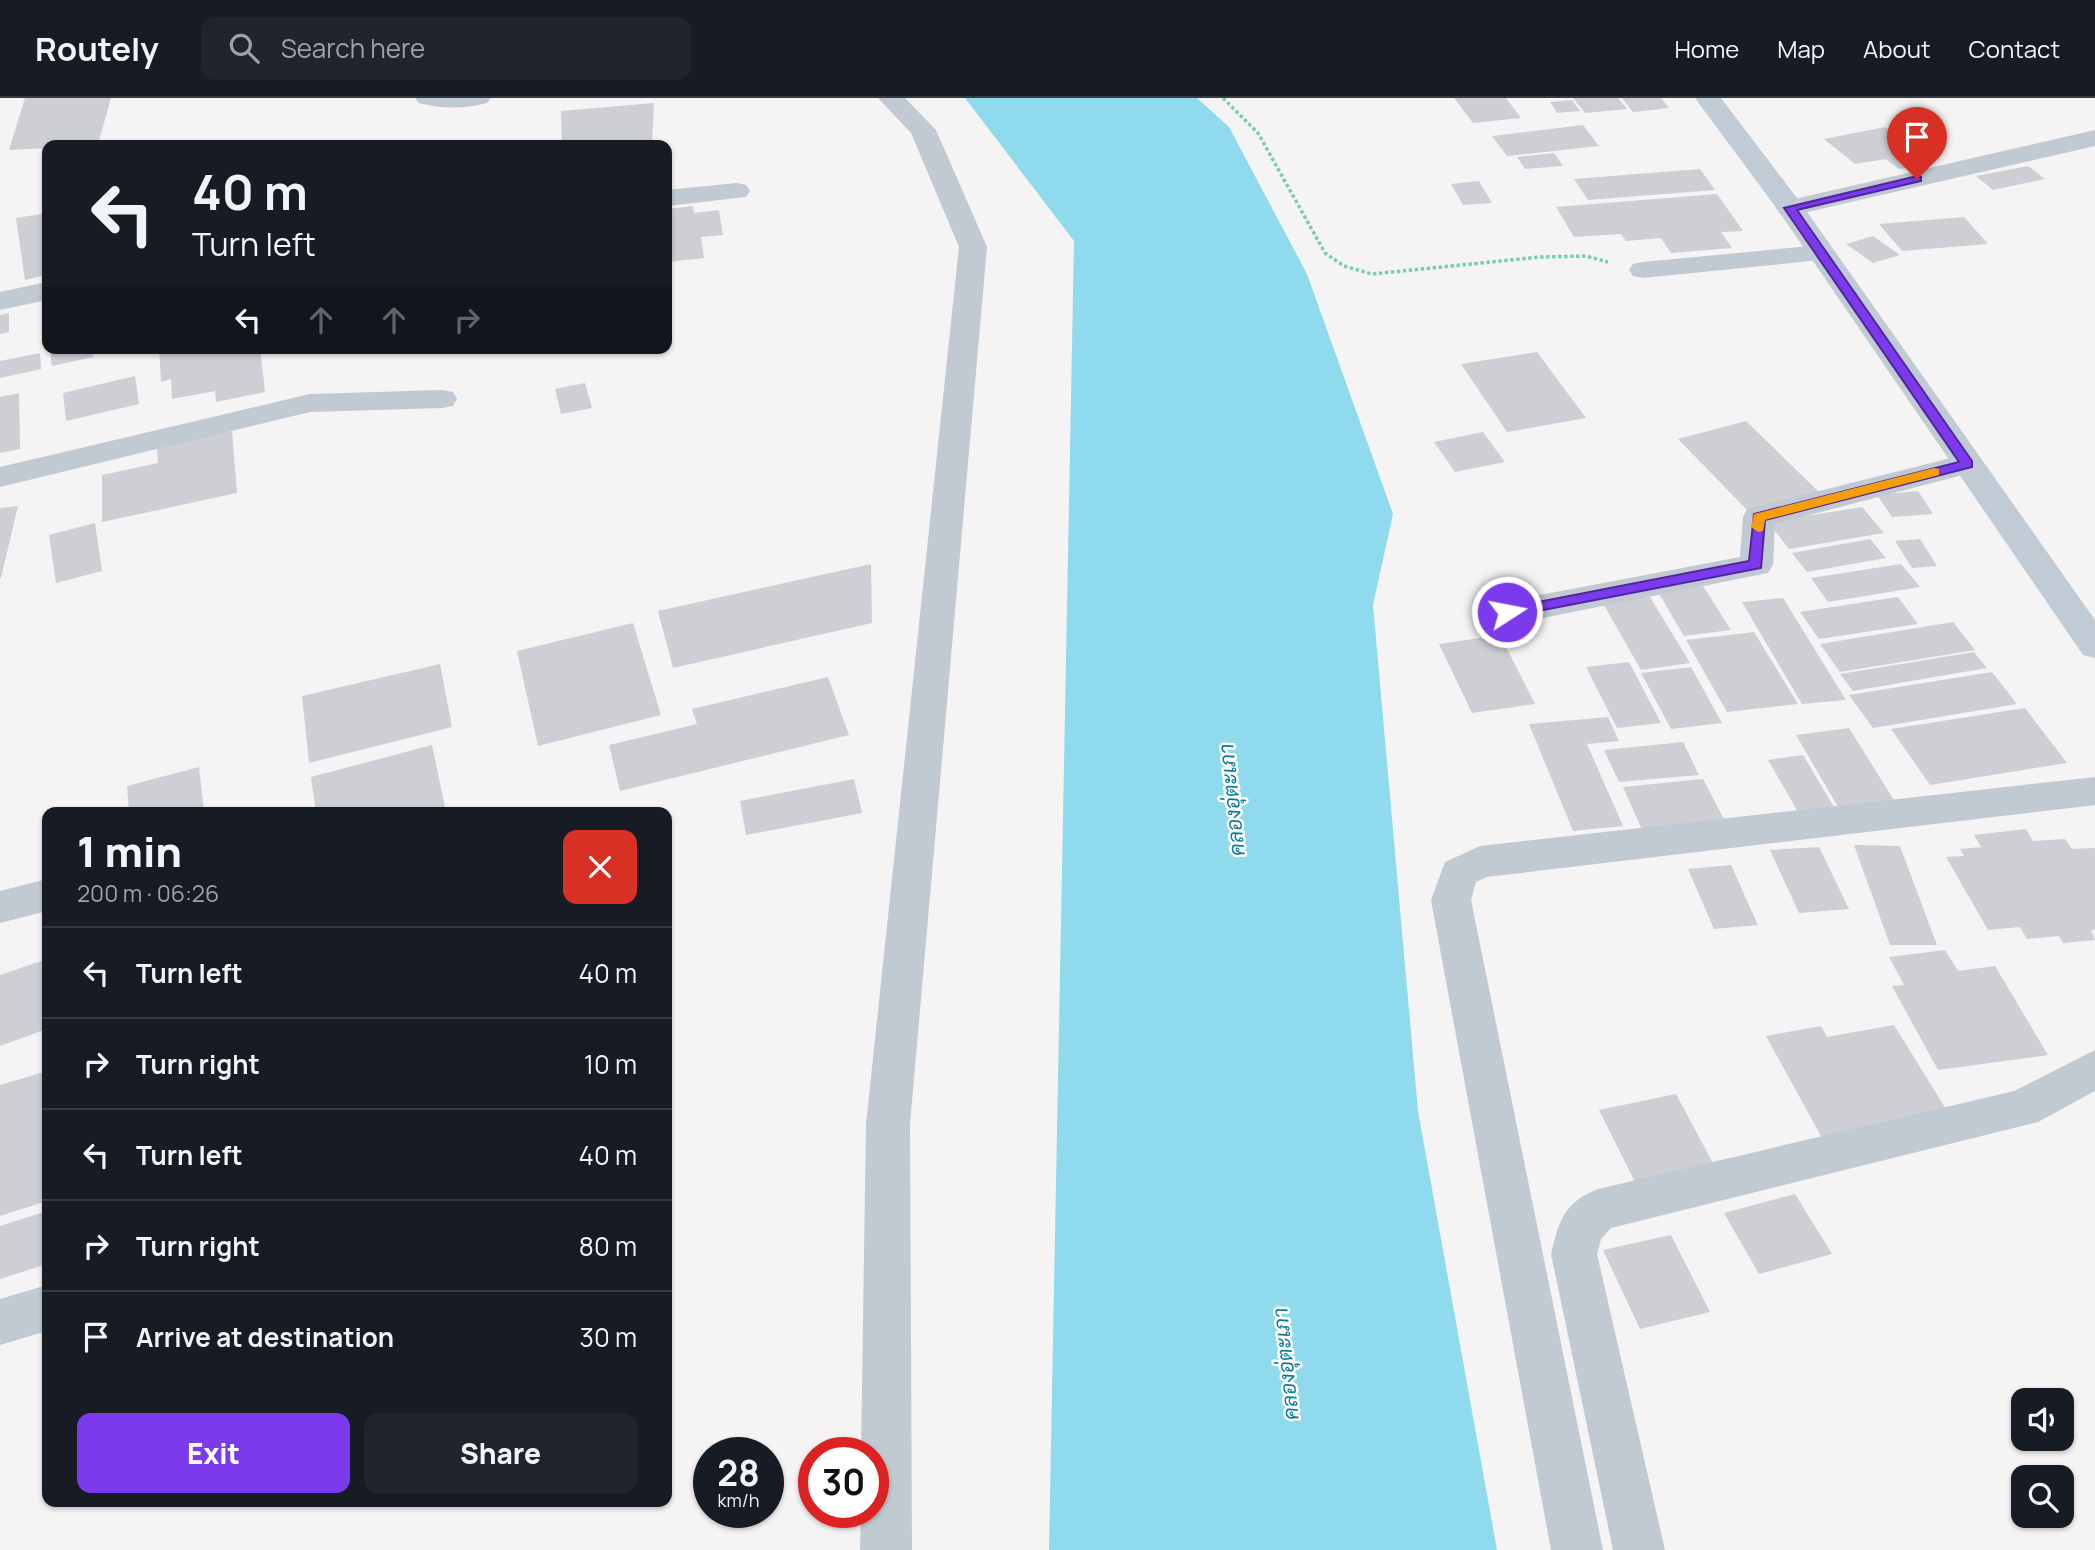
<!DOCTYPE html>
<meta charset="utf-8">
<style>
body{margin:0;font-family:Manrope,Sarabun,sans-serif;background:#20242c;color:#f1f3f6;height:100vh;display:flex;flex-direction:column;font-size:26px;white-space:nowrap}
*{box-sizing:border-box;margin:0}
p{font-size:23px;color:#9ea1a6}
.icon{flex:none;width:38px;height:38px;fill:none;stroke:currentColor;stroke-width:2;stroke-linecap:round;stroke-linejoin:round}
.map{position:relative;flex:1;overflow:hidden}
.sheet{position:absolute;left:42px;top:709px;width:630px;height:700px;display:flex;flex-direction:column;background:#171b24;border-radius:14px;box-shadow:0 2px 5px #0004}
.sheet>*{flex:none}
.hud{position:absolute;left:42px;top:42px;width:630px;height:214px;border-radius:14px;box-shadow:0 2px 5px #0004;background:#171b24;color:#f1f3f6;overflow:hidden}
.buttons{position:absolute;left:2011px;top:1290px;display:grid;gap:14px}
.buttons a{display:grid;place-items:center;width:63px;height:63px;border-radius:14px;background:#171b24;box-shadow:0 2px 5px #0004;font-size:35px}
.speed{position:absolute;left:693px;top:1339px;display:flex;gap:14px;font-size:35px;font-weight:700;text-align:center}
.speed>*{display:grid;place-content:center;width:91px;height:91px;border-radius:50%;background:#171b24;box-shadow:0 2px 5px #0004;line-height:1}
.speed small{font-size:18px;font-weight:400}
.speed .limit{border:10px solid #d22;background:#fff;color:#111}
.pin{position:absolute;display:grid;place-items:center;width:60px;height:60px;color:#fff;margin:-72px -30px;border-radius:50% 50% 50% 0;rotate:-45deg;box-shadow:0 0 7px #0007}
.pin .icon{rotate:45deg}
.me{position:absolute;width:77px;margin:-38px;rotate:79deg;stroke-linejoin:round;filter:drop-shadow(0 0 5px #0008)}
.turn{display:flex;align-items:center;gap:24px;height:147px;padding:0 35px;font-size:32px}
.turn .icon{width:91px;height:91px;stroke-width:2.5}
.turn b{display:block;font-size:49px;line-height:60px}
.lanes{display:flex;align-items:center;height:66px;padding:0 35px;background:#0003;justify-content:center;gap:35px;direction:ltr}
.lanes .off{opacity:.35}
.round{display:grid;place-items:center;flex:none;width:74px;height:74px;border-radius:14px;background:#20242c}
.head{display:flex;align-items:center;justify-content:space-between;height:119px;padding:0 35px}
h1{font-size:42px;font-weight:800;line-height:52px}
.primary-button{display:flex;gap:14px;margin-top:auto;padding:14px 35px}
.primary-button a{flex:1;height:80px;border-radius:14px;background:#7c3aed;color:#fff;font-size:28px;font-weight:800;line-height:80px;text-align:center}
.primary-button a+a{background:#20242c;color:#f1f3f6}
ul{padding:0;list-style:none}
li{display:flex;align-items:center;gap:21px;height:91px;padding:0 35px;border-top:2px solid #363941}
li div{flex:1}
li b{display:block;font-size:26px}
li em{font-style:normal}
header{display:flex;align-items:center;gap:42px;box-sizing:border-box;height:98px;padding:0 35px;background:#171b24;border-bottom:2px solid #363941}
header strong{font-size:33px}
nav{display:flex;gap:38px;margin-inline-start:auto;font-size:24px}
.search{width:490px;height:63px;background:#20242c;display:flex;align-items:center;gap:18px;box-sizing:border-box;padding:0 24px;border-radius:14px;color:#9ea1a6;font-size:26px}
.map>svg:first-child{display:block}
.water{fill:#90daee}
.building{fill:#cdcfd5}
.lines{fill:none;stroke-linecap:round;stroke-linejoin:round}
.path{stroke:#7ad0a6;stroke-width:3.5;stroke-dasharray:3.5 2.5;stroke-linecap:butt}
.street{fill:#c1cad2;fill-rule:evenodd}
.secondary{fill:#c1cbd6;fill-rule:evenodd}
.route{fill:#7c3aed;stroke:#51269a;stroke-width:2}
.slow{fill:#f59e0b}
.labels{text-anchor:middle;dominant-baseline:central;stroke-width:5;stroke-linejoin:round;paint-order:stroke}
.water-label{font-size:21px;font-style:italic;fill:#0c7c9b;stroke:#fff}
</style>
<header>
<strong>Routely</strong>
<div class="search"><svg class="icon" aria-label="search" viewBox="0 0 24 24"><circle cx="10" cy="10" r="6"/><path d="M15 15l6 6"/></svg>Search here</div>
<nav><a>Home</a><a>Map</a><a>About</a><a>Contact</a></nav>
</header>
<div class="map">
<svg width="2095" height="1452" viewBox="0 0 2095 1452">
<rect width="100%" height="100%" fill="#f5f3f3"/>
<path class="water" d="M965 0H1197L1229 29 1307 176 1393 416 1373 507 1418 1013 1497 1452H1049L1074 143Z"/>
<path class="building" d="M25 0H111L98 46 47 47V50L9 52Z
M1454 0H1506L1521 20 1473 25Z
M1573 0H1618L1627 11 1585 15Z
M1622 0H1661L1669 10 1633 14Z
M1572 2 1580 13 1557 15 1550 4Z
M654 5 652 46 562 47 561 13Z
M1583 27 1599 48 1507 58 1492 38Z
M1885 29 1930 65 1899 71 1886 61 1855 66 1824 41Z
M1554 55 1563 68 1525 71 1517 59Z
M2028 68 2045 81 1993 92 1976 78Z
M1700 71 1715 92 1588 102 1574 81Z
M1479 83 1492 105 1463 107 1451 86Z
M1717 96 1743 133 1721 134 1732 150 1671 155 1661 140 1626 143 1621 136 1574 139 1556 109Z
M693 108 694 115 719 112 723 137 701 139 704 160 667 164V111Z
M47 115V177L25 182 16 120Z
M1964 119 1988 146 1902 153 1879 126Z
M1873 138 1900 157 1873 165 1846 146Z
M9 215V234L0 236V217Z
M56 250H92L93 259 52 268 50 252Z
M102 250H130V251L103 257Z
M159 250H260L265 294 216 304 215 293 172 301 171 281 161 284Z
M1537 254 1586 320 1507 334 1461 266Z
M40 255 41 271 0 280V263Z
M135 278 139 306 66 323 63 295Z
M585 285 592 310 561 316 555 291Z
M19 295 20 351 0 355V299Z
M1746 323 1820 395 1749 414 1678 341Z
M232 333 237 395 102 424V377L158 365 157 348Z
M1483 334 1505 364 1455 374 1434 344Z
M1918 393 1933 416 1892 419 1877 397Z
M18 408 1 480H0V410Z
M1862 409 1884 435 1789 451 1768 424Z
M95 425 102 473 56 485 49 437Z
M1870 441 1886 460 1807 474 1792 455Z
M1920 441 1937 468 1912 470 1895 443Z
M871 466 872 525 673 570 658 513Z
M1901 466 1920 489 1828 504 1811 480Z
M1703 488 1731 532 1684 538 1658 494Z
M1647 494 1690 565 1641 572 1600 500Z
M1898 499 1918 526 1819 541 1800 514Z
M1783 500 1846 602 1802 606 1742 504Z
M1953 524 1975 552 1840 574 1820 546Z
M633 525 661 617 538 648 517 553Z
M1754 534 1798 606 1727 614 1686 542Z
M1500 537 1535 606 1472 615 1439 546Z
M1974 554 1987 570 1853 593 1840 576Z
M1629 564 1661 625 1617 630 1586 569Z
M440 566 452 629 309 665 302 598Z
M1691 569 1722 625 1671 631 1641 575Z
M1992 574 2017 606 1873 630 1849 597Z
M828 579 849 637 620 693 609 647 697 626 692 611Z
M2025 610 2067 665 1930 687 1891 631Z
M1608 619 1619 643 1587 646 1623 728 1573 733 1529 626Z
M1849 630 1897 707 1841 714 1796 637Z
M1683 644 1699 677 1619 684 1604 652Z
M432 647 446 714H316L311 679Z
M1803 657 1837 714 1801 719 1768 662Z
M199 669 204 714H129L127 688Z
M854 681 862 715 746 737 740 703Z
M1703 681 1726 725 1643 734 1623 689Z
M2026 731 2033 743 2065 741 2072 751 2095 750V832H2091L2095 842 2063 845 2059 838 2027 841 2020 829 1988 832 1946 759 1964 758 1960 751 1981 749 1974 737Z
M1854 747 1900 748 1937 847H1890Z
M1819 749 1849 811 1799 815 1770 752Z
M1731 767 1758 827 1714 831 1688 771Z
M1945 852 1958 873 1995 868 2048 957 1938 972 1892 888 1904 887 1889 859Z
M47 861V931L0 948V877Z
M1894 927 1949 1016 1822 1040 1766 938 1821 928 1827 939Z
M47 973V1103L0 1118V987Z
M1676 996 1715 1069 1636 1086 1599 1012Z
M1795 1096 1832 1156 1759 1176 1724 1115Z
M47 1113V1166L0 1181V1128Z
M1671 1137 1710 1214 1640 1231 1603 1152Z"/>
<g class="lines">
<path class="path" d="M1223 0 1258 35 1325 155 1344 168 1372 176 1540 159 1586 158 1608 164"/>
<path class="street" d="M415 0H491L487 5C464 11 442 11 419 5Z
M878 0H905L936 32 987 149 910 1026 912 1452H860L861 1414H873V1354H861L866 1026 959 149 911 35Z
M2095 32V48L1790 118 1780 116 1776 110 1780 104 1790 102Z
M737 85 746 87 750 93 746 99 667 108V92Z
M1821 147 1831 149 1835 155 1831 161 1643 180 1633 178 1629 172 1633 166 1643 164Z
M47 184V202L0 212V194Z
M442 292 453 294 457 301 453 308 442 310 310 314 0 389V369L310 296Z
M1967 356 1978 359 1983 366 1978 373 1775 426 1773 467 1768 475 1508 527 1496 524 1491 515 1496 506 1508 503 1740 459 1743 419 1747 411Z
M2095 679V707L1487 779 1476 784 1471 802 1603 1452H1551L1431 802 1445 764 1480 748Z
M47 781V813L0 825V793Z
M2095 952V993L2038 1024 1611 1130 1601 1141 1597 1156 1665 1452H1613L1551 1156C1559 1123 1564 1104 1598 1091L2014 993Z
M47 1187V1233L0 1247V1201Z"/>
<path class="secondary" d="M1695 0H1721L1800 104 2095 522V560L2083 557 1780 115Z"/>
</g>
<path class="route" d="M1917 78 1921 79V83L1797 112 1972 363V369L1765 422 1761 470 1507 519 1502 518V511L1507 510 1749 463 1754 416 1959 364 1784 110Z"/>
<path class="slow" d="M1934 370 1939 371V377L1765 422 1763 433 1758 434 1751 429 1754 416Z"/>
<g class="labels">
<g class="water-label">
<text transform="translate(1231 702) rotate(-96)">คลองอุ่ตะเภา</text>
<text transform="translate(1285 1266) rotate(-96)">คลองอุ่ตะเภา</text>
</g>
</g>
</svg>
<div class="buttons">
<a><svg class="icon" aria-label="sound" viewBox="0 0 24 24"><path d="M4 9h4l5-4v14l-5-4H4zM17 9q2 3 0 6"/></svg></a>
<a><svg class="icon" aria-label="search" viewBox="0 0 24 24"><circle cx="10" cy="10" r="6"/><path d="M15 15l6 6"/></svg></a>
</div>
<div class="speed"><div>28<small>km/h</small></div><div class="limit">30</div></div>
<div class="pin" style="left:1917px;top:81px;background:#d93025"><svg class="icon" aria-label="arrive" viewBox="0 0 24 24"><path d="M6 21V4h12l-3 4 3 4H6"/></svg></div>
<svg class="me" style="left:1507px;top:514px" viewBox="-20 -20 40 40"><circle r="17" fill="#7c3aed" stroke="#fff" stroke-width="3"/><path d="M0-11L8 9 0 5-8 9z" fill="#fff"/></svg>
<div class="hud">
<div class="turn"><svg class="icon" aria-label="left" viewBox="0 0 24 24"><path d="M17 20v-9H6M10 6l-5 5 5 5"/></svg><div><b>40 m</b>Turn left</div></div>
<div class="lanes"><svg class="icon" aria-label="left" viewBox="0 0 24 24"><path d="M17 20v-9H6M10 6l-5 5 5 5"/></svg><svg class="icon off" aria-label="ahead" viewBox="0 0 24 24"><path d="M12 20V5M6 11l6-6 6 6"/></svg><svg class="icon off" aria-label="ahead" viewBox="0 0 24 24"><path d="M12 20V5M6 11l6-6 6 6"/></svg><svg class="icon off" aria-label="right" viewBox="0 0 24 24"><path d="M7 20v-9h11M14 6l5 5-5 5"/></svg></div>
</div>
<section class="sheet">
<div class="head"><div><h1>1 min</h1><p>200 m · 06:26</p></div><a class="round" style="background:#d93025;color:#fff"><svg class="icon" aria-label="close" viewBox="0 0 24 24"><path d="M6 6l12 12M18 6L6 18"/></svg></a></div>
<ul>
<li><svg class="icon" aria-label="left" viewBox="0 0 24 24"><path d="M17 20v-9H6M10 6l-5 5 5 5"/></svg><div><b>Turn left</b></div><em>40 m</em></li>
<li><svg class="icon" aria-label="right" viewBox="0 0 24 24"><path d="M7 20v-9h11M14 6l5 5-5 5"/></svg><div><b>Turn right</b></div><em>10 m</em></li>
<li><svg class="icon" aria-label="left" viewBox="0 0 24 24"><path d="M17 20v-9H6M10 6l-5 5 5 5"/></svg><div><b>Turn left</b></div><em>40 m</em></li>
<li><svg class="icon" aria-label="right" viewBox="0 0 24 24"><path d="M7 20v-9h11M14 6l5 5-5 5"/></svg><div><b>Turn right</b></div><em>80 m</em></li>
<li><svg class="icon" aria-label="arrive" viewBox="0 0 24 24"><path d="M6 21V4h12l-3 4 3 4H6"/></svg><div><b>Arrive at destination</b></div><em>30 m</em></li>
</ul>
<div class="primary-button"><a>Exit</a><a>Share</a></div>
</section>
</div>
